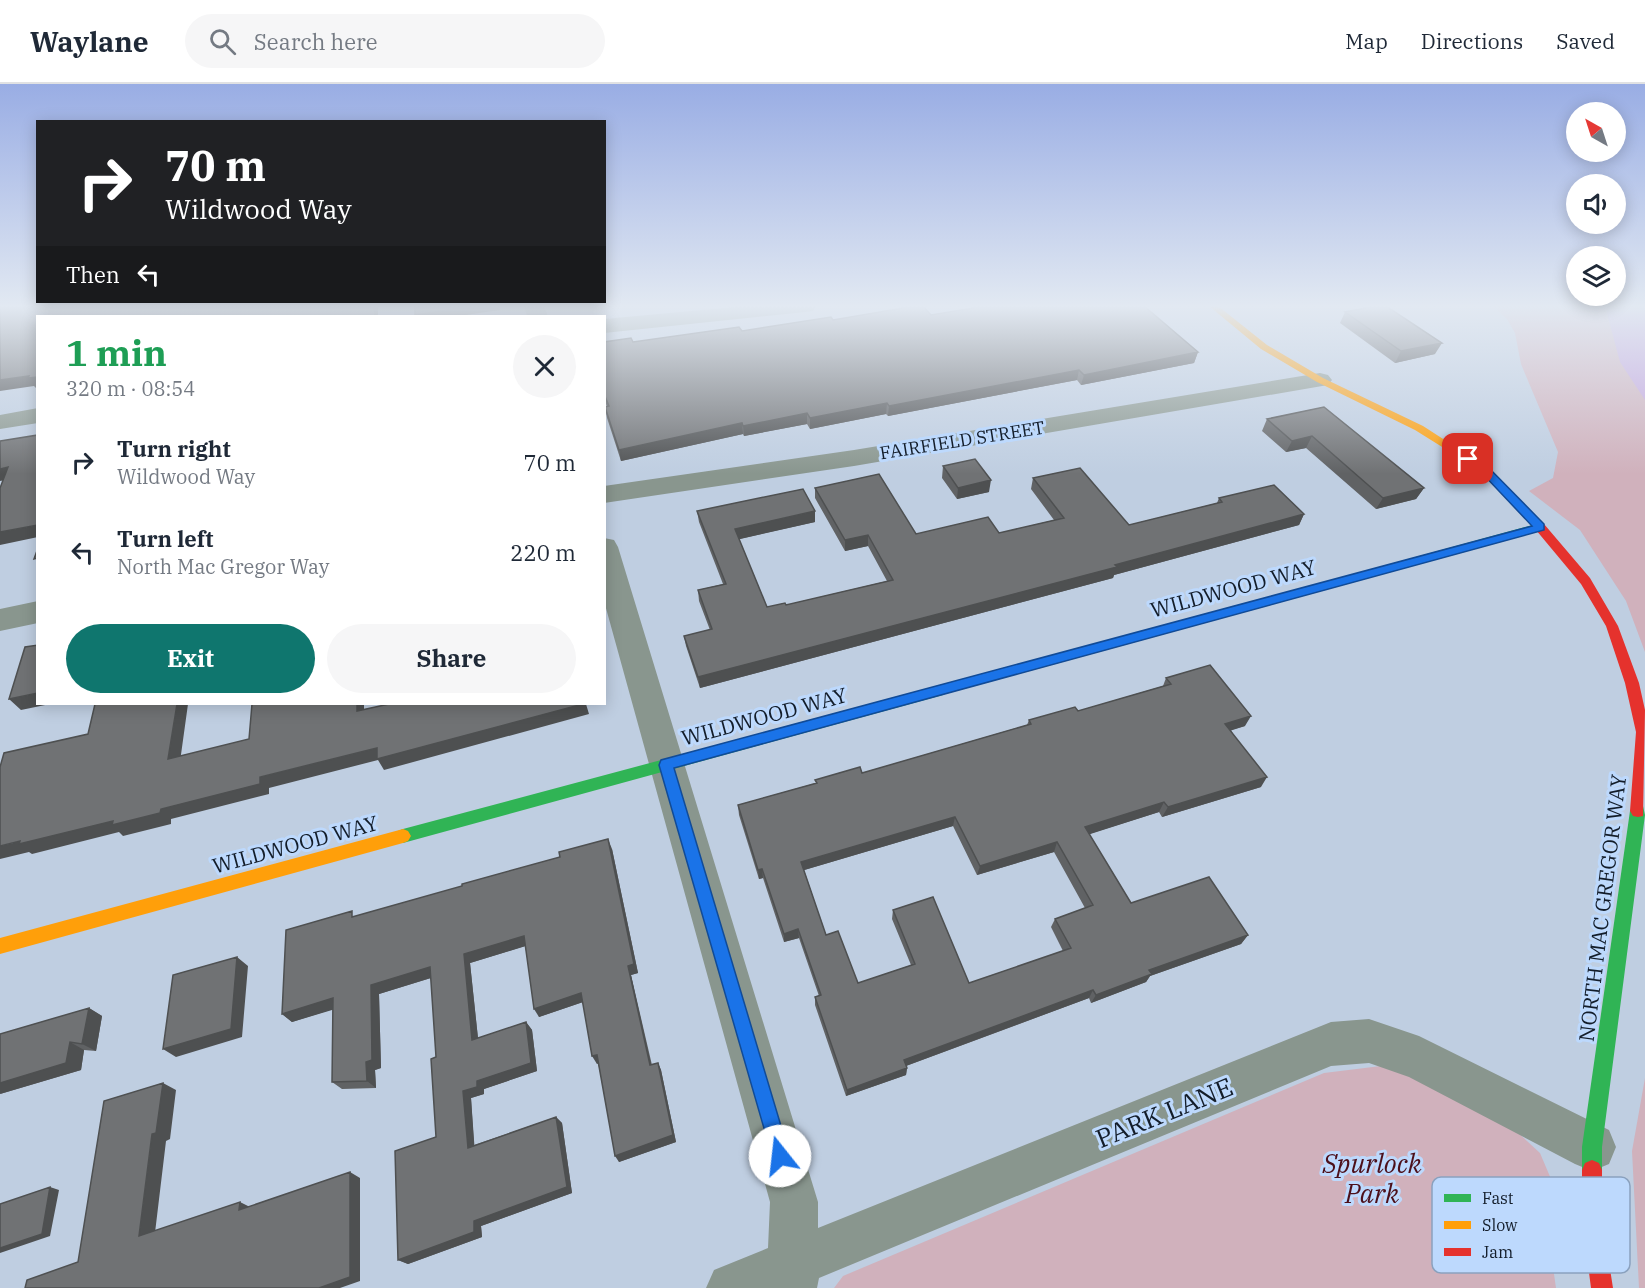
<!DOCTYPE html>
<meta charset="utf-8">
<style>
body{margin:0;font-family:"IBM Plex Serif",serif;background:#f6f6f7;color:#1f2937;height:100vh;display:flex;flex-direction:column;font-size:22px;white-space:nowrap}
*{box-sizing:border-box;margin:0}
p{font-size:20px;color:#747a83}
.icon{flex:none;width:33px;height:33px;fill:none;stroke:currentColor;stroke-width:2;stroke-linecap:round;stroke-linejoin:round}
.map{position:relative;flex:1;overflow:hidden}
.sheet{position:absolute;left:36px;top:231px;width:570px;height:390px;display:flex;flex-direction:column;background:#fff;border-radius:0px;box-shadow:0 3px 15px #0003}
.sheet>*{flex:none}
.banner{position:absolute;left:36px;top:36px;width:570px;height:183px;border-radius:0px;box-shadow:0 3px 15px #0003;background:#202124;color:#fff;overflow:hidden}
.needle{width:39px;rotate:321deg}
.fabs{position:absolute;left:1566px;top:18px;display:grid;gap:12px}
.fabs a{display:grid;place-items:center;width:60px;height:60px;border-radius:50%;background:#fff;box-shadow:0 3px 15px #0003;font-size:30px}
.pin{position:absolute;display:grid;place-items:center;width:51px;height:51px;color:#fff;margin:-26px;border-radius:12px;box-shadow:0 3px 9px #0006}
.me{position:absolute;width:66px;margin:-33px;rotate:344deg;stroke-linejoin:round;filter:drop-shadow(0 0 4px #0008)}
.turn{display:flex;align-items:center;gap:21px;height:126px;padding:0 30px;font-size:27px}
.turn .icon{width:78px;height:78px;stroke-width:2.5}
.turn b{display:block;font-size:42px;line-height:51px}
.then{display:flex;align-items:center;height:57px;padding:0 30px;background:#0003;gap:12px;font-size:22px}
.round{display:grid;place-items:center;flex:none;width:63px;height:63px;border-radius:32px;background:#f6f6f7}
.overview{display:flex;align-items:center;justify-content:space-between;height:102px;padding:0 30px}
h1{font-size:36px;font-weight:700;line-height:45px;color:#1e9e55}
.button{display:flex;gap:12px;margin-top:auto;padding:12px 30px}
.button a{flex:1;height:69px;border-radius:36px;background:#0f766e;color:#fff;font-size:24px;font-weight:700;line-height:69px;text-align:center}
.button a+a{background:#f6f6f7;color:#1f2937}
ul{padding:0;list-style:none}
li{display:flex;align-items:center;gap:18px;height:90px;padding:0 30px}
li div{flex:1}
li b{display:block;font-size:22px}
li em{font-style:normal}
header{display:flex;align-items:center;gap:36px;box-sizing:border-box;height:84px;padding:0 30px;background:#fff;border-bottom:2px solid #e0e1e3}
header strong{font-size:28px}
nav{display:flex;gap:33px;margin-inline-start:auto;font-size:21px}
.search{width:420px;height:54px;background:#f6f6f7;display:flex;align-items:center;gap:15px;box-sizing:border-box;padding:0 21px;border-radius:33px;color:#747a83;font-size:22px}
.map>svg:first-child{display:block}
.green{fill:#d0b1bc}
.water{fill:#c4a3de}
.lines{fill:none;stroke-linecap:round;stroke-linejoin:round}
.street{fill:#89968e;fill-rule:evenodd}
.fast{fill:#30b455;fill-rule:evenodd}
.slow{fill:#ff9f0a;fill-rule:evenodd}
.jam{fill:#e5322d;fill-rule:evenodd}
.wall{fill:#606264;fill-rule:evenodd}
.shaded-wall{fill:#4e5051}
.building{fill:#707274;stroke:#4e5051;stroke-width:1.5;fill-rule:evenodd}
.route{fill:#1a73e8;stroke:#114b97;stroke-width:1.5}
.labels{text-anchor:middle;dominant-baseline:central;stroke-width:6;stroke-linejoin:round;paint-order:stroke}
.far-street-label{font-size:18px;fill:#131d2a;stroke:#bdd9fd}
.street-label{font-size:21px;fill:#131d2a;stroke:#bdd9fd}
.near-street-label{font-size:26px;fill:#131d2a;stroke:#bdd9fd}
.near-park-label{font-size:26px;font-style:italic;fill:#4c0f1a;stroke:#bdd9fd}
.key{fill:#bdd9fd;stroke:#8aa1be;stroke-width:1.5}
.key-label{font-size:16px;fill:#131d2a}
</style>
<header>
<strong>Waylane</strong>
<div class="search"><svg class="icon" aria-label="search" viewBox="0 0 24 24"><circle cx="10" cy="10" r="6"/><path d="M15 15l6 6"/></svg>Search here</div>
<nav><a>Map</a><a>Directions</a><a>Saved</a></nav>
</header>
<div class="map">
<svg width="1645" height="1204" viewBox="0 0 1645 1204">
<rect width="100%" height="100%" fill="#bfcee1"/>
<path class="green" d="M1493 222H1645V568L1626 517 1580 446 1529 407 1553 394 1558 368 1521 280 1515 249 1507 235Z
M1381 982 1420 993 1513 1044 1540 1069 1551 1095 1550 1162 1556 1204H834L843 1192 1324 989Z
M1645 994V1204H1639L1632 1067Z"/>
<path class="water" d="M1605 222H1645V316L1620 278Z"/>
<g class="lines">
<path class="street" d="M524 222H544L548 232H527Z
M745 222H816L813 227 805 228 604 249V235Z
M1320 289 1328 291 1332 296 1328 301 854 382 604 419V402L854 366Z
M38 324V339L0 345V331Z
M604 454 614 456 618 463 818 1118V1144L1331 938 1369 935 1419 952 1609 1046 1616 1063 1609 1080 1592 1087 1575 1080 1409 993 1369 979 1331 982 819 1194 817 1204H706L714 1186 768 1164 770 1118 604 517Z
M38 517V539L0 547V525Z"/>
<path class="fast" d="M1540 439 1546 443 1544 446 1343 501 1337 497 1343 493Z
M938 602 943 603 945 607 943 611 403 759 398 757 395 752 398 747 403 745Z
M1638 721 1643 722 1645 731 1602 1063V1086L1599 1093 1592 1096 1585 1093 1582 1086V1063L1630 727 1633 722Z"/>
<path class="slow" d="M1209 222H1218L1267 261 1323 294 1423 342 1488 384 1487 386H1479L1415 346 1317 298 1261 265Z
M1343 493 1347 494 1349 497 1347 500 938 612 933 611 931 607 933 603 938 602Z
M403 745 408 747 411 752 408 757 403 759 0 870V854Z"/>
<path class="jam" d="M1483 381 1487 382 1544 440 1590 494 1618 542 1639 599 1645 626 1643 732 1638 733 1633 732 1630 727 1636 648 1625 599 1606 542 1581 500 1536 446 1479 386 1478 384Z
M1592 1076 1599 1079 1602 1086V1134L1613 1204H1591L1582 1134V1086L1585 1079Z"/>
</g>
<path class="wall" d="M1007 222 1198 268 1194 279 1081 301 1077 296 888 332 886 330 810 345 807 340 744 352 743 350 621 377 607 334 605 323H607L604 314V258H633L742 247 931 231Z
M1345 228 1435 270 1395 279 1340 239Z
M1324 323 1424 404 1416 415 1376 425 1306 364 1286 368 1262 347 1267 335Z
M943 382 989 408 957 415 942 394Z
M1033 394 1129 441 1217 419 1219 414 1304 430 1299 441 1114 491 1113 494 700 604 686 562 684 552 710 546 699 517 698 506 723 500 699 438 697 427 815 438 739 455 767 523 786 521 887 497 868 462 845 467 815 414V404L916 450 999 449 1054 436 1031 405Z
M1166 594 1245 642 1231 646 1261 703 1162 733 1159 728 1089 750 1131 819 1248 851 1241 860 1150 892 1146 898 1091 919 1089 914 906 982 907 984 906 991 846 1012 815 921V913L819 912 799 854 784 858 763 794 759 795 739 731 738 721 816 699 815 696 862 689 1027 641 1029 636 1078 627 1163 602ZM953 742 977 791 1054 768 1085 824 1055 835 1051 843 1063 867 969 899 893 826 892 835 911 881 858 899 826 851 804 786Z
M612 765 638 889 631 891 652 981 658 979 661 986 676 1058 619 1078 598 979 597 980 583 918 539 933 525 862 470 879 478 954 526 938 532 946 537 987 484 1005V1010L471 1014 474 1061 556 1033 562 1039 572 1109 481 1142 482 1153 408 1180 398 1176 436 1053V973L431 894 379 910 381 984 375 986 376 1004 342 1005 332 998 333 925 292 938 282 930 356 832Z
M89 924 102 932 96 967 84 966 81 986 0 1010Z"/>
<path class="shaded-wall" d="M374 222H378V232H375Z
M474 222H499L500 226 459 232H416L415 231Z
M1442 259 1435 270 1395 279 1401 267Z
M1198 268 1194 279 1081 301 1084 291Z
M1079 286 1077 296 888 332 889 322Z
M29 292 38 293V304H36L34 302 0 307V296Z
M887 319 886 330 810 345V334Z
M807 329V340L744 352 743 342Z
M742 339 743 350 621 377 619 366Z
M1312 352 1306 364 1286 368 1292 357Z
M8 383 17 394 0 397V385Z
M991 396 989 408 957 415 958 404Z
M1424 404 1416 415 1376 425 1383 414Z
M815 427V438L736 456 735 445Z
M1304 430 1299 441 1114 491 1113 494 700 604 698 593Z
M38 441V453L0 461V448Z
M868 451V462L845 467V456Z
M38 609V620H50L21 626 9 615Z
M177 620H188L179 685 168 675Z
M357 620H364V638L357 627Z
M583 620H586L589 630 384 686 378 676 269 704V710L171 735V740L123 752 119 748 32 770 29 768 0 775V762L161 725 260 693 377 664Z
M1251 632 1245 642 1220 650 1225 640Z
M1267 693 1261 703 1162 733 1168 723Z
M1164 718 1159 728 1081 753 1085 743Z
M955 733 953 742 801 787V778Z
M608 755 612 765 638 889 631 891 653 989 650 981 628 882Z
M1057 758 1054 768 977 791 980 782Z
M762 785 763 794 759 795 758 786Z
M798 845 799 854 784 858V850Z
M1248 851 1241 860 1150 892 1146 898 1091 919 1096 911 1149 886Z
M524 852 529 861 470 879 479 964 472 956 464 870Z
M237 873 248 882 242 953 176 973 163 965Z
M430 883 437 892 379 910 381 984 375 986 376 1004 367 997 366 978 371 901Z
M1093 906 1089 914 903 983 904 976Z
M581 909 586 917 539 933 534 925Z
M333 914 342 923 292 938 282 930Z
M89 924 102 932 96 967 82 960Z
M526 938 532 946 537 987 484 1005V1010L471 1014 475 1070 468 1064 463 1007 477 997Z
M70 958 84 966 81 986 0 1010V999Z
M597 971 601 978 597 980 592 972Z
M658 979 661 986 676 1058 619 1078 615 1072Z
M907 984 906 991 846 1012 847 1006Z
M163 999 176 1006 170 1055 166 1057 154 1157 139 1152 152 1050Z
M556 1033 562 1039 572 1109 481 1142 482 1153 408 1180 398 1176 474 1137Z
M350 1088 360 1094V1197L340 1204H319Z
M50 1103 59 1106 50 1152 0 1169V1164Z
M240 1118 252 1124 239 1126Z"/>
<path class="building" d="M0 222H374L375 232H38V293L28 294 29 292 0 296Z
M415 222H474L415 231Z
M915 222H923L931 231 985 222H1144L1198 268 1084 291 1079 286 889 322 887 319 810 334 807 329 743 342 742 339 619 366 605 323 609 322 604 310V258L631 254 633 258 739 243 742 247 831 233 833 236Z
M1376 222H1386L1442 259 1401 267 1345 228Z
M1324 323 1424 404 1383 414 1312 352 1292 357 1267 335Z
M38 351V441L0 448V404L8 383 0 385V357Z
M975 375 991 396 958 404 943 382Z
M1080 384 1129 441 1222 418 1219 414 1274 401 1304 430 1115 481 1117 483 698 593 684 552 712 545 698 506 726 500 697 427 803 405 815 427 735 445 767 523 785 519 786 521 893 496 868 451 845 456 815 404 879 390 916 450 988 433 999 449 1064 434 1033 394Z
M38 464V474L34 475Z
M38 561V609L9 615 25 563Z
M1210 581 1251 632 1225 640 1267 693 1168 723 1164 718 1085 743 1131 819 1209 793 1248 851 1149 886 1152 890 1096 911 1093 906 904 976 907 984 847 1006 815 913 821 911 798 845 784 850 762 785 758 786 738 721 817 699 815 696 860 683 862 689 1031 640 1029 636 1075 623 1078 627 1171 600 1166 594ZM955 733 980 782 1057 758 1093 821 1055 835 1071 864 969 899 933 813 893 826 915 880 858 899 838 847 826 851 801 778Z
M95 620H177L168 675 249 655 252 620H357V627L389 620H583L377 675V664L260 693V700L161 725 160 729 112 741 113 737 19 760 20 757 0 762V683L4 669 88 650Z
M608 755 634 880 628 882 650 981 658 979 673 1051 615 1072 597 971 592 972 581 909 534 925 524 852 464 870 472 956 526 938 531 979 477 997V1003L463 1007 468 1064 556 1033 567 1103 474 1137V1148L398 1176 395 1067 436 1053 431 975 436 973 430 883 371 901 372 976 366 978 367 997 332 998 333 914 282 930 286 846 352 827V833L462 802V800L560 773 559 768Z
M237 873 231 945 163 965 173 891Z
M89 924 82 960 70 958 66 979 0 999V950Z
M163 999 156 1049 152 1050 139 1152 240 1118 239 1126 350 1088V1193L319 1204H25L27 1196 78 1178 104 1017Z
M50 1103 42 1150 0 1164V1120Z"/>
<linearGradient id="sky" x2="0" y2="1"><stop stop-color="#99ade4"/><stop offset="0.57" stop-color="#e2e9f2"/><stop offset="1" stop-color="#e2e9f2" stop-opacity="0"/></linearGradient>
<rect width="1645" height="390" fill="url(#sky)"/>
<path class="route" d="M1468 372 1488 383 1544 440V446L674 684 790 1072 787 1079 780 1082 774 1079 659 681 661 676 1532 442 1481 388 1464 378V373Z"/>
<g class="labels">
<g class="far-street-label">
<text transform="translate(962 356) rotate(-9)">FAIRFIELD STREET</text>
</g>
<g class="street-label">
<text transform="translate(1233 504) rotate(-15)">WILDWOOD WAY</text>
<text transform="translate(764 632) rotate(-15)">WILDWOOD WAY</text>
<text transform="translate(295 760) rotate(-15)">WILDWOOD WAY</text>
<text transform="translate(1602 824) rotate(-83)">NORTH MAC GREGOR WAY</text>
</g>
<g class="near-street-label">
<text transform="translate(1164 1028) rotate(-22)">PARK LANE</text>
</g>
<g class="near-park-label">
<text x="1372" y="1079">Spurlock<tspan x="1372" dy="30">Park</tspan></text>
</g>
</g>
<rect x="1432" y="1093" width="198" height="96" rx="9" class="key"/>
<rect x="1444" y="1110" width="27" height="8" fill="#30b455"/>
<rect x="1444" y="1137" width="27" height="8" fill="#ff9f0a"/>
<rect x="1444" y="1164" width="27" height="8" fill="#e5322d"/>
<g class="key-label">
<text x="1482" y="1120">Fast</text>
<text x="1482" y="1147">Slow</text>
<text x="1482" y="1174">Jam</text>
</g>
</svg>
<div class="fabs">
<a><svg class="needle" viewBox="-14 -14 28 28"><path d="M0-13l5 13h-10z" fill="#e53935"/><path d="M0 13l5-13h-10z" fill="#747a83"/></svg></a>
<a><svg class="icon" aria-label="sound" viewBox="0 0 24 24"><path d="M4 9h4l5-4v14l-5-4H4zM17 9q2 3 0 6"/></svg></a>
<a><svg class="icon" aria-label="layers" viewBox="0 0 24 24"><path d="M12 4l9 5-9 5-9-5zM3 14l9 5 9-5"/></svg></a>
</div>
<div class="pin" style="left:1468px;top:375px;background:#d93025"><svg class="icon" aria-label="arrive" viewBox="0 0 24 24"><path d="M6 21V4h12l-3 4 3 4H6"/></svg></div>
<svg class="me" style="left:780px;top:1072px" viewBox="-20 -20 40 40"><circle r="19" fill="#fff"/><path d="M0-13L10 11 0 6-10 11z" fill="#1a73e8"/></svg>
<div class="banner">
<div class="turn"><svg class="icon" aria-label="right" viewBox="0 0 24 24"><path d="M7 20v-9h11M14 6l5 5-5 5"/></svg><div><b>70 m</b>Wildwood Way</div></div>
<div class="then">Then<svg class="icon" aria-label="left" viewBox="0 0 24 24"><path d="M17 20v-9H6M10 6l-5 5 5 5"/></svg></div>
</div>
<section class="sheet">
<div class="overview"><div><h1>1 min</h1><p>320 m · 08:54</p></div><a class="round"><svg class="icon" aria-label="close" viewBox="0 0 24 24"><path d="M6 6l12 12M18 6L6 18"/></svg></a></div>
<ul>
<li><svg class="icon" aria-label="right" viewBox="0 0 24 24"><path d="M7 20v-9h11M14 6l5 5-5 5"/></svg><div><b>Turn right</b><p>Wildwood Way</p></div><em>70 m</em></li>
<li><svg class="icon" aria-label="left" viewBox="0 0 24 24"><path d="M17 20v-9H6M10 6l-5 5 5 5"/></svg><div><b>Turn left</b><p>North Mac Gregor Way</p></div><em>220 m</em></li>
</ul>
<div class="button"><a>Exit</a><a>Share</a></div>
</section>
</div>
